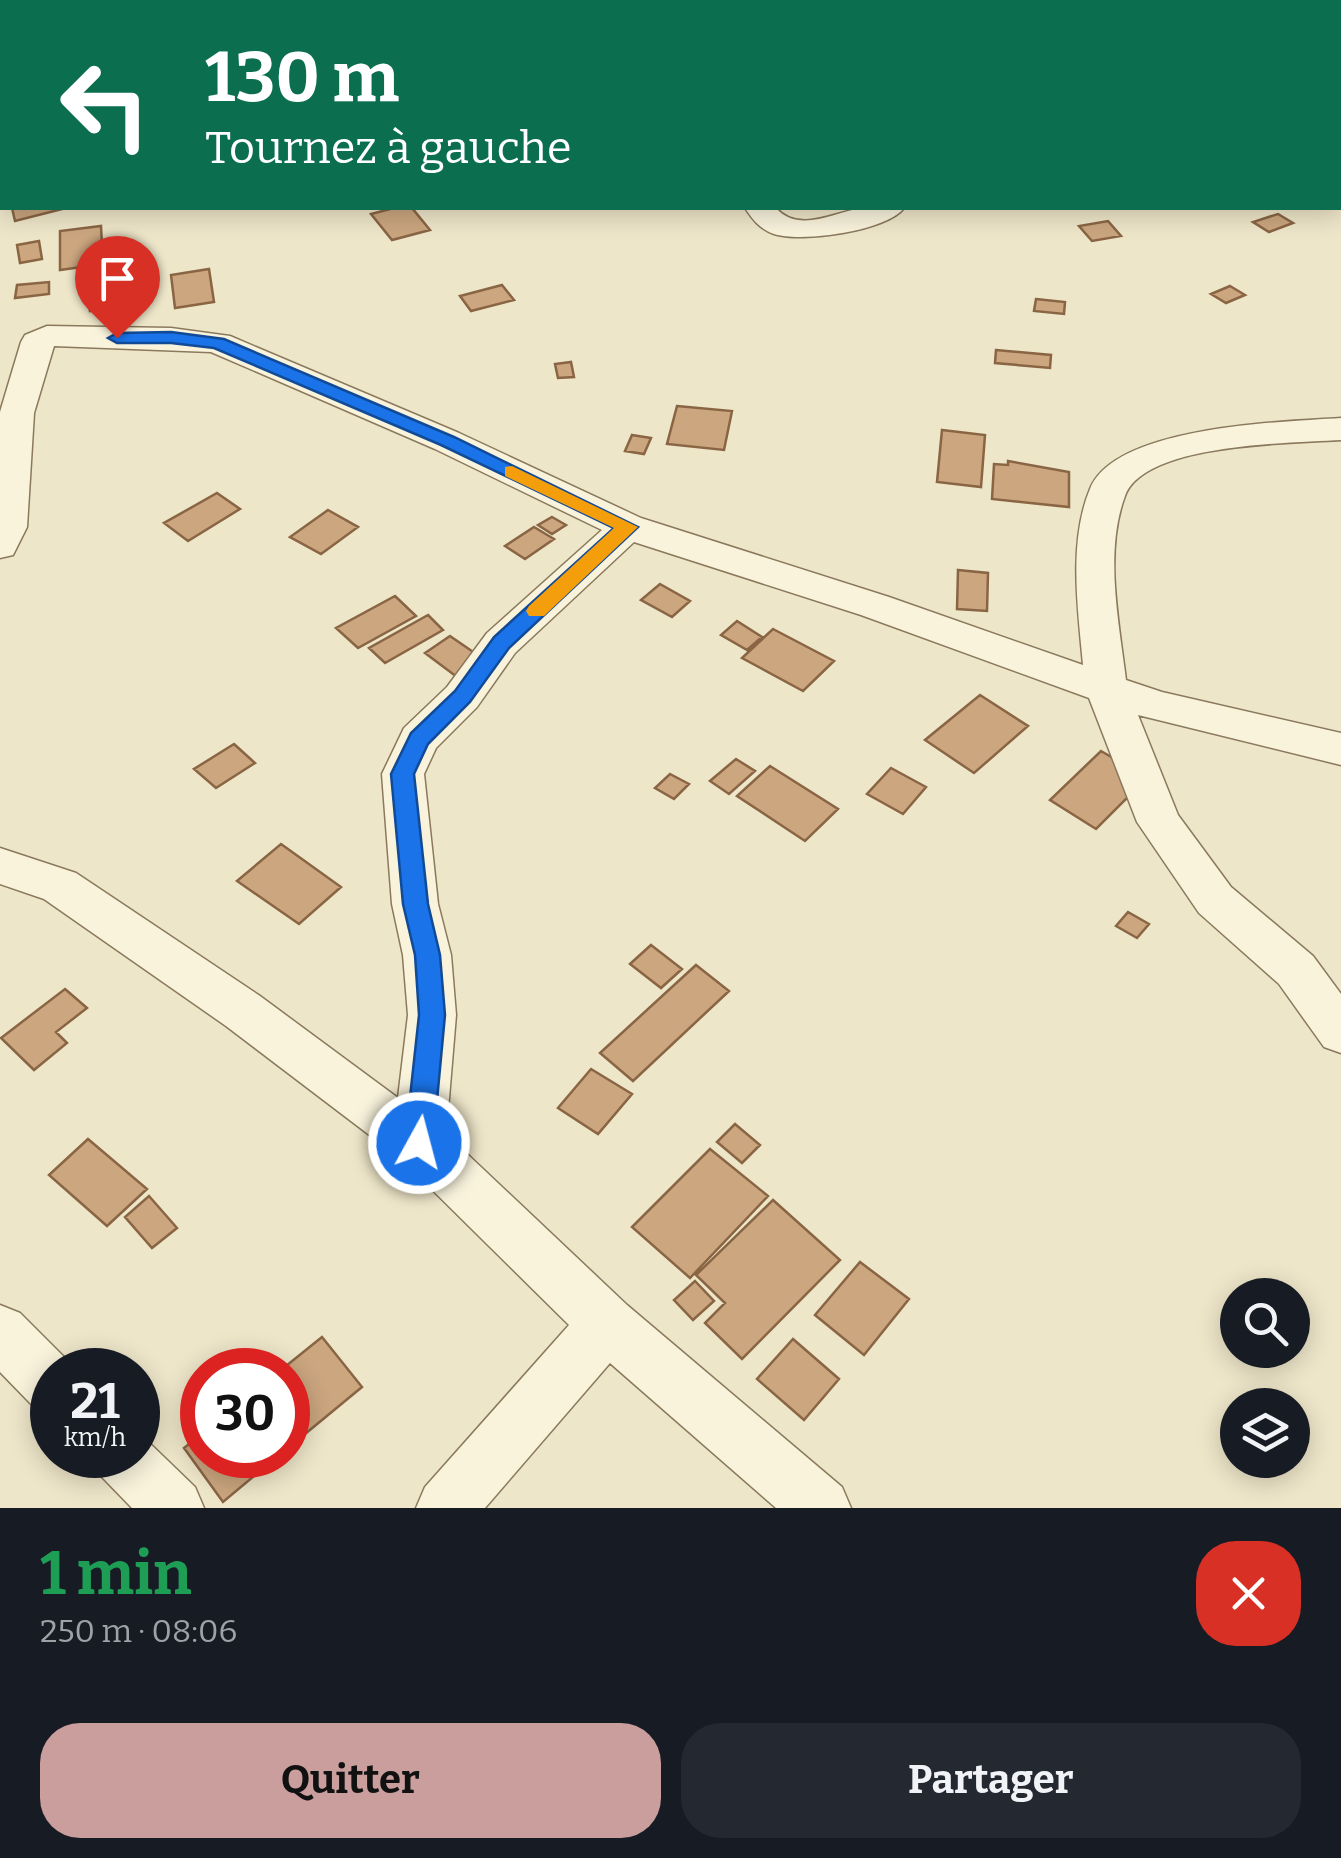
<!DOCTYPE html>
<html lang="fr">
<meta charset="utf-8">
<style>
body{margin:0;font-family:Bitter,serif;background:#242831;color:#f1f3f6;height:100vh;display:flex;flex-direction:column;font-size:38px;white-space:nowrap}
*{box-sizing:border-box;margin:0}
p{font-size:32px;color:#9ea1a6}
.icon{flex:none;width:55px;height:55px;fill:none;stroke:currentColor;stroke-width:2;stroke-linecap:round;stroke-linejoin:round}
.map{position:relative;height:1508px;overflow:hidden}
.side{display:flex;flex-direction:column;background:#171b24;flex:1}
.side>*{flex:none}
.hud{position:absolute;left:0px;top:0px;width:1342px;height:210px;box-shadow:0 5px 25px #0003;background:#0b6e4f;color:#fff;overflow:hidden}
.controls{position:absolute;left:1220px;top:1278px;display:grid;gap:20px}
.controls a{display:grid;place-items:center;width:90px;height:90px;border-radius:50%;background:#171b24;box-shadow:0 5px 25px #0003;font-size:50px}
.speed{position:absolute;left:30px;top:1348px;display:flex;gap:20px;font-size:50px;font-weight:700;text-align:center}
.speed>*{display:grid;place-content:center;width:130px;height:130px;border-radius:50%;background:#171b24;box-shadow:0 5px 25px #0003;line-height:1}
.speed small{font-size:25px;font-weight:400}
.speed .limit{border:15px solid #d22;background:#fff;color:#111}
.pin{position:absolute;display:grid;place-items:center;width:85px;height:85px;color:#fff;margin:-102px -42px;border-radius:50% 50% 50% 0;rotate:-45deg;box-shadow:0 0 10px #0007}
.pin .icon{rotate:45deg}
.me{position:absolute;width:110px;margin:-55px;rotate:7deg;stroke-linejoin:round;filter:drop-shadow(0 0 8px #0008)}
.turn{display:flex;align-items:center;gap:35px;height:210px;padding:0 40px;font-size:45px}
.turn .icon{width:130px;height:130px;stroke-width:2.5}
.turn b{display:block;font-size:70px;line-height:85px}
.round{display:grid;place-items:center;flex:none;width:105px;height:105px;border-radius:40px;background:#242831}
.headline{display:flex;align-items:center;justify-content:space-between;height:170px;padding:0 40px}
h1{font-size:60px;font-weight:700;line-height:75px;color:#1e9e55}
.primary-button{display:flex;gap:20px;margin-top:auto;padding:20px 40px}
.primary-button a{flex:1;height:115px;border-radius:40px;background:#c99e9c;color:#111;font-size:40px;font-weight:700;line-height:115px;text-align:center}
.primary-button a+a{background:#242831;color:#f1f3f6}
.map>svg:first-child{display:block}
.building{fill:#cba67f;stroke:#896544;stroke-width:2.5}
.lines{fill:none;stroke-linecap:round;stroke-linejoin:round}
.street-casing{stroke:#8a795d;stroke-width:3}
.secondary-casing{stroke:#6c5a40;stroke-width:3}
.street{fill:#f9f3dc;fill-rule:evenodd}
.secondary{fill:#f9f3dc;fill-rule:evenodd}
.route{fill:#1a73e8;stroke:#114b97;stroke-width:2.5}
.slow{fill:#f59e0b}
</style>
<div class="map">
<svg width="1341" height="1508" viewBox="0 0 1341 1508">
<rect width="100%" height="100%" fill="#eee6c9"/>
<path class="building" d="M12 208H66L15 221Z
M394 208H412L430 230 392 240 371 214Z
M1278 214 1293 223 1269 232 1253 222Z
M1108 221 1121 236 1092 241 1079 226Z
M101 226 103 264 60 270V231Z
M39 241 42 259 20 263 17 245Z
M209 269 214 302 175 308 171 275Z
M49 282V294L15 298 17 285Z
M502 285 514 300 471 311 460 296Z
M1230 286 1245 295 1226 303 1211 294Z
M109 293 111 308 90 311 88 296Z
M1036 299 1065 302 1064 314 1034 311Z
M996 350 1051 355 1050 368 995 363Z
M571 362 574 377 558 378 555 364Z
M677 406 732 411 724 450 667 444Z
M942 430 985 435 981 487 937 482Z
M632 435 651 438 644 454 625 451Z
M1008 461 1069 472V507L992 499 994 464 1008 465Z
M217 493 240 509 188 541 164 523Z
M328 510 358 527 321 554 290 537Z
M552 517 566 525 552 534 538 525Z
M534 527 554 539 525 559 505 546Z
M958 570 988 573 987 611 957 609Z
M660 584 690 601 672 617 641 600Z
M395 596 416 616 358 648 336 628Z
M428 615 443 630 385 663 369 648Z
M737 621 762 637 747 650 721 635Z
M773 629 834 661 803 691 742 658Z
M450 636 495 667 469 686 425 653Z
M980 695 1028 726 974 773 925 740Z
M234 744 255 763 216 788 194 769Z
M1101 751 1147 778 1096 829 1050 800Z
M736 759 755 771 729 794 710 781Z
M770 766 838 809 805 841 737 796Z
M891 768 926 787 903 814 867 794Z
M670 774 689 784 674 799 655 788Z
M281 844 341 887 299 924 237 881Z
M1128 912 1149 924 1137 938 1116 926Z
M651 945 682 969 661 988 630 964Z
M696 965 729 991 633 1081 600 1053Z
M65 989 87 1008 56 1032 67 1043 34 1070 1 1038Z
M591 1069 632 1094 598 1134 558 1108Z
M735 1124 760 1145 742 1163 717 1142Z
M88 1139 147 1189 107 1226 49 1175Z
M710 1149 768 1196 690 1278 632 1227Z
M149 1196 177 1228 152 1248 125 1217Z
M773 1200 840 1260 742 1359 705 1323 725 1303 696 1275Z
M860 1262 909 1299 864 1355 815 1315Z
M695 1281 714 1301 693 1320 674 1300Z
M322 1337 362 1387 288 1448V1370H281Z
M793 1339 839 1379 804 1420 757 1379Z
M202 1434V1455H279L223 1502 184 1448Z"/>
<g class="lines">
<g class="street-casing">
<path id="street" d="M1306 0H1333L1335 2H1308Z
M1341 50V67H1340V50Z
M745 208H776C799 234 834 212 862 208 875 206 891 207 904 208 887 231 801 243 774 234 760 229 753 220 745 208Z
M47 326 171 328 230 336 459 433 641 518 889 597 1083 665C1078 609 1068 542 1090 489 1115 426 1282 422 1341 418V440C1293 443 1144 443 1125 496 1104 552 1119 622 1126 680L1162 692 1341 733V765L1138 715 1178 815 1231 887 1313 956 1341 994V1053L1324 1047 1279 984 1199 913 1137 822 1089 698 861 615 634 542 515 653 477 707 436 748 424 774 438 904 451 955 456 1015 446 1134 627 1305 842 1487 851 1508H776L610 1363 485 1508H416L425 1487 569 1325 401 1159 226 1026 44 899 0 884V848L76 873 260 996 398 1098 408 1015 403 955 392 904 382 774 404 728 447 687 487 633 602 530 435 449 211 352 54 346 34 413 27 527 13 555 0 558V412L21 342 25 335Z
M0 1305 20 1313 72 1365 74 1370H52V1413L32 1405 0 1372Z
M138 1432 195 1487 204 1508H132L101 1476 93 1455H138Z"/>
</g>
<g class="secondary-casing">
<path id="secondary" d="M0 25 2 26V46H0Z"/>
</g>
<use href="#street" class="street"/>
<use href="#secondary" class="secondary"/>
</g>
<path class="route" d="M171 332 224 339 454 437 638 527 509 648 470 702 428 744 414 774 428 904 440 955 445 1015 433 1143 428 1152 419 1156 409 1152 405 1143 419 1015 415 955 403 904 391 774 411 733 455 691 494 637 614 528 441 445 214 348 171 343H117L108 338 117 333Z"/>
<path class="slow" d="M512 466 638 527 544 616H529L526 611 529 606 614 528 505 476V467Z"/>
</svg>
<div class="controls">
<a><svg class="icon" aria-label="search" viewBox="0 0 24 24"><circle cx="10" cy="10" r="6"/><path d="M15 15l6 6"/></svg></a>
<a><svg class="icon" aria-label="layers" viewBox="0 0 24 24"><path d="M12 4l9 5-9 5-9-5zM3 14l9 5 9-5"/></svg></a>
</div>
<div class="speed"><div>21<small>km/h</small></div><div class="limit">30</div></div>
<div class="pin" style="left:117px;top:338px;background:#d93025"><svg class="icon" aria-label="arrive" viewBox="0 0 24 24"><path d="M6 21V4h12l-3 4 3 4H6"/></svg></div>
<svg class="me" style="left:419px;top:1143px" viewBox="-20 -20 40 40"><circle r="17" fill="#1a73e8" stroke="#fff" stroke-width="3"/><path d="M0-11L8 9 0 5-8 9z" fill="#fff"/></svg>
<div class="hud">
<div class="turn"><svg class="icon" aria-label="left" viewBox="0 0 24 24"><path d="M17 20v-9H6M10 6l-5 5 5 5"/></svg><div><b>130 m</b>Tournez à gauche</div></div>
</div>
</div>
<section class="side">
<div class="headline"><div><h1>1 min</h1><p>250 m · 08:06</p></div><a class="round" style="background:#d93025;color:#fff"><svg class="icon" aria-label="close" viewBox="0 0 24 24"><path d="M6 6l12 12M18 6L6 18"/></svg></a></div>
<div class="primary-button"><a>Quitter</a><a>Partager</a></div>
</section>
